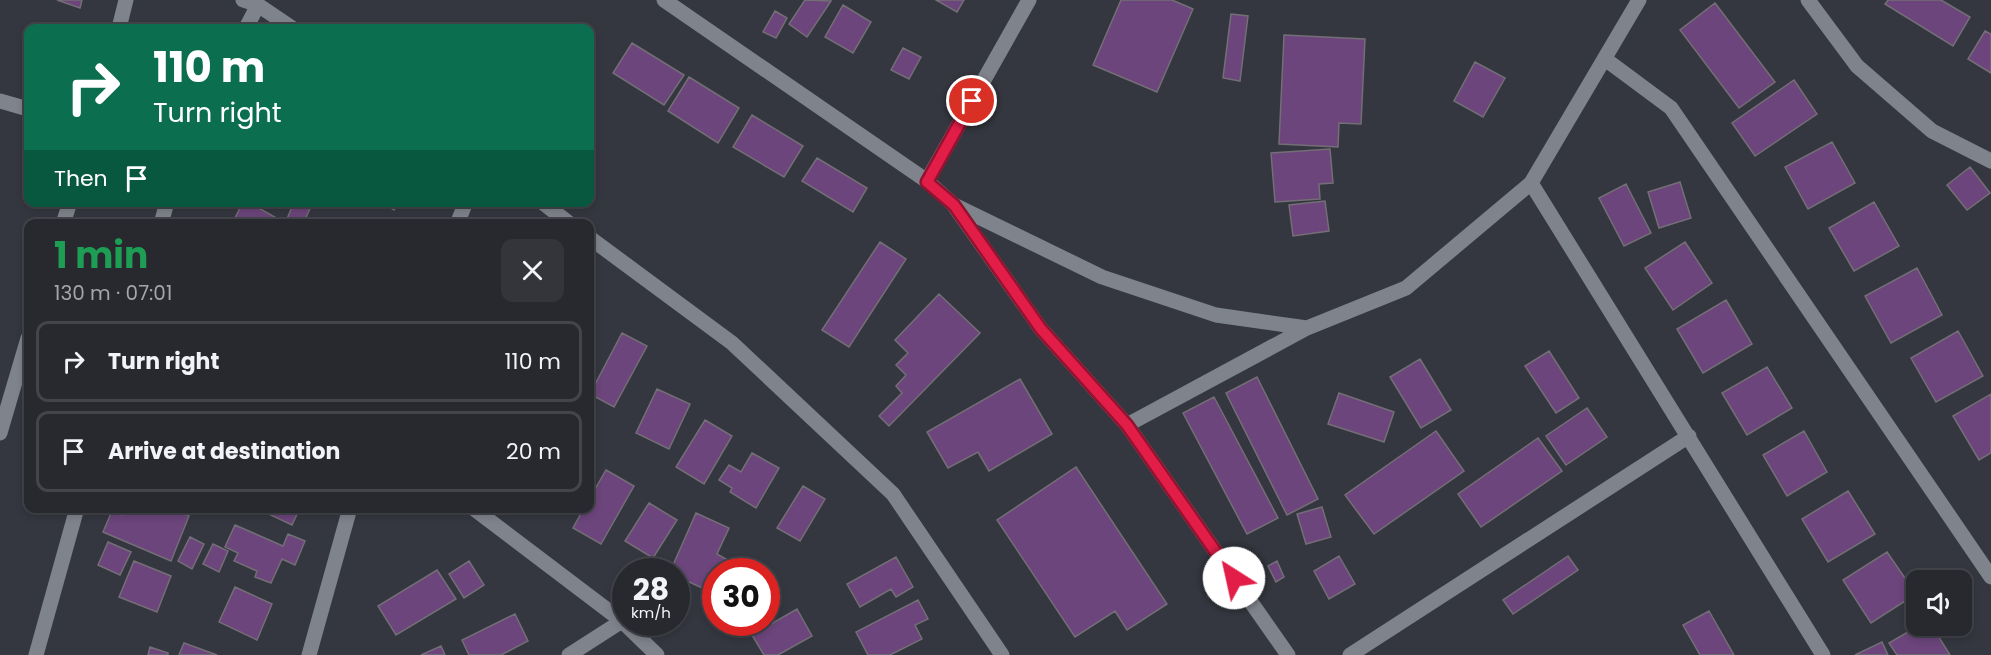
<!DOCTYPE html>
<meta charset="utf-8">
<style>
body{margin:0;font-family:Poppins,sans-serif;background:#33353b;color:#f1f3f6;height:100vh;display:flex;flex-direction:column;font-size:22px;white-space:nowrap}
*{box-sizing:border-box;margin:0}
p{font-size:20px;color:#a4a6aa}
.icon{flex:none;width:33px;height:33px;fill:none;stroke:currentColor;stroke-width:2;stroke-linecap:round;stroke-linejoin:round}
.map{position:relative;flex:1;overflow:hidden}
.sheet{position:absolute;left:24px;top:219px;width:570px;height:294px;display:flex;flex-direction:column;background:#27292f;border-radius:12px;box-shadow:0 3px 9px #0003,0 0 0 2px #43454b}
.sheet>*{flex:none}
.hud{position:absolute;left:24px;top:24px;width:570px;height:183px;border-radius:12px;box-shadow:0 3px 9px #0003,0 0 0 2px #43454b;background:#0b6e4f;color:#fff;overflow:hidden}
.buttons{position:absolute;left:1906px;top:570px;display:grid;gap:12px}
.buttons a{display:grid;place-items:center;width:66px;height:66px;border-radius:12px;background:#27292f;box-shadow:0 3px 9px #0003,0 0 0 2px #43454b;font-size:30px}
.speed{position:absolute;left:612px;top:558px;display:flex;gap:12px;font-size:30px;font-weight:700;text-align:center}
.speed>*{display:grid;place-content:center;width:78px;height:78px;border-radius:50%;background:#27292f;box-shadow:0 3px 9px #0003,0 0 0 2px #43454b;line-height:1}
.speed small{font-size:15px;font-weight:400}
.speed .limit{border:9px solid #d22;background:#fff;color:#111}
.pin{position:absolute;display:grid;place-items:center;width:51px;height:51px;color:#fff;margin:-26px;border:3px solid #fff;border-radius:50%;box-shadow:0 2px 6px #0007}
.me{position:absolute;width:66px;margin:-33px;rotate:325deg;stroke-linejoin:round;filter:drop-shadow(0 0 4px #0008)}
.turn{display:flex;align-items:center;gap:21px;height:126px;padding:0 30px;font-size:27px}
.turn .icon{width:78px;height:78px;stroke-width:2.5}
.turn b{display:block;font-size:42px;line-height:51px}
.then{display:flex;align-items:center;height:57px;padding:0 30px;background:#0003;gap:12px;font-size:22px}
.round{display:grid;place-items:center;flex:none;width:63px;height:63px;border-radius:12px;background:#33353b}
.headline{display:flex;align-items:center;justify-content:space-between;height:102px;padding:0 30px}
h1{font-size:36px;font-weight:700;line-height:45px;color:#1e9e55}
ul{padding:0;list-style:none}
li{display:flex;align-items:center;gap:18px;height:81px;margin:0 12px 9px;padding:0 18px;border:3px solid #43454b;border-radius:12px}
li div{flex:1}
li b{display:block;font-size:22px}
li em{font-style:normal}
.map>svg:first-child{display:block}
.building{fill:#6b457b;stroke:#746e76;stroke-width:1.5}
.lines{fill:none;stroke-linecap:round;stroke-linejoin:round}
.minor{stroke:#7f838c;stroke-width:15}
.route-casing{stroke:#92132f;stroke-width:15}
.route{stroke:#e11d48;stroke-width:10}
</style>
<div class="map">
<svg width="1991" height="655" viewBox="0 0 1991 655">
<rect width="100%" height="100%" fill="#34373f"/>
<path class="building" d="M57 0H82L80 8Z
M805 0 831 1 807 37 789 24Z
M936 0H964L957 12Z
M1121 0H1172L1193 9 1157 92 1093 65Z
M1888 0H1941L1970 17 1953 46 1885 4Z
M1715 3 1775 82 1739 108 1680 30Z
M843 5 871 22 853 53 825 37Z
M775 11 787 18 776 38 763 32Z
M1231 14 1248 16 1240 81 1223 78Z
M1985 31 1991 34V73L1968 59Z
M1284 35 1365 39 1361 124 1339 123 1338 147 1279 144Z
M632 43 684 75 664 105 613 73Z
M903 48 921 57 909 79 891 70Z
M1475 62 1505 78 1483 117 1454 101Z
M689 77 739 108 718 143 668 111Z
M1794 80 1817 114 1755 156 1732 123Z
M752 115 803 146 784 177 733 147Z
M1832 142 1855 183 1808 209 1785 167Z
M1330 149 1333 183 1319 184 1320 199 1275 202 1271 153Z
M817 158 867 188 853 212 802 181Z
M1970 167 1990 193 1967 210 1947 185Z
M1680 182 1691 218 1659 228 1648 192Z
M1626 184 1651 233 1624 246 1599 198Z
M1325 201 1329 231 1293 236 1289 205Z
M243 202H248L280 220 278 224H232Z
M294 202H313L303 224H295L287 219Z
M381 202H399L394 210Z
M1874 202 1899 246 1854 271 1829 228Z
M880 242 906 259 849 347 822 330Z
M1685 242 1712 283 1673 310 1645 268Z
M1917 268 1942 315 1891 343 1865 296Z
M939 294 980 333 889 426 879 416 902 393 896 386 906 375 896 365 908 353 895 340Z
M1726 300 1752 344 1703 373 1677 329Z
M1958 331 1983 376 1936 402 1911 358Z
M622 333 647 346 614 407 590 394Z
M1549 351 1579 398 1556 413 1525 366Z
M1420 359 1451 410 1421 428 1390 377Z
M1767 367 1792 408 1747 435 1722 393Z
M1257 377 1318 499 1287 515 1226 393Z
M1020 379 1052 434 989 471 978 452 948 468 927 432Z
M657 389 690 404 669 449 636 433Z
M1339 393 1394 412 1384 442 1328 424Z
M1991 394V453L1979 460 1953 416Z
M1214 397 1278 518 1247 534 1183 413Z
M1587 408 1607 437 1566 465 1546 436Z
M705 420 732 436 704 484 676 467Z
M1436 431 1464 471 1374 534 1345 495Z
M1804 431 1827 472 1787 496 1763 455Z
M1538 438 1562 471 1481 527 1458 494Z
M752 453 779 468 756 508 730 492 732 488 719 480 729 465 741 472Z
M1076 467 1167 604 1127 630 1115 611 1075 637 997 520Z
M606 470 634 486 601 544 573 528 584 508H590V498Z
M803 486 825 499 800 541 777 528Z
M1848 491 1875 534 1828 562 1802 519Z
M649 503 677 520 653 558 625 541Z
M1322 507 1331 537 1306 544 1297 514Z
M124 508H171L189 516 171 561 103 532 112 511 122 515Z
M256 508H300L292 525Z
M696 513 729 528 717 554 726 559 720 572H716V582L711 592 676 576V572H670Z
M235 525 283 546 288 534 305 541 295 565 282 559 271 583 255 577 257 571 234 561 238 553 225 547Z
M190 537 204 544 192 569 178 561Z
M108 542 131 552 120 575 98 565Z
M213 544 228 551 219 572 203 564Z
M1887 552 1916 594 1871 623 1843 580Z
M1339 556 1355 584 1329 599 1314 571Z
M1568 556 1578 570 1513 614 1503 600Z
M896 557 913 587 896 597 891 589 860 607 847 584Z
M134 561 171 576 157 612 119 597Z
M469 561 484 585 464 598 449 574Z
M1277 561 1284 577 1276 582 1268 566Z
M437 570 456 599 396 635 378 606Z
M235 587 272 604 257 640 219 622Z
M918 600 928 619 915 625 922 639 890 655H868L856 632Z
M797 609 812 636 778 655H764L752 635Z
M1709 611 1734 655H1700L1683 625Z
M515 614 528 641 501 655H469L462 640Z
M1918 626H1932L1950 655H1897L1889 643Z
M1882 642 1888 655H1855Z
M184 643 217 655H179Z
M441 646 445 655H421Z
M150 647 168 653V655H148Z"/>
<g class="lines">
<path class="minor" d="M243 0 258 5 292 28
M664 0 927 181 954 205 1102 277 1216 315 1307 328 1406 288 1531 183 1639 0
M1808 0 1857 66 1932 131 1991 161
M119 28 126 0
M246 28 258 5
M1605 59 1671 108 1991 577
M0 101 28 109
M927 181 1029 0
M1531 183 1823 655
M542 202 570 224
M955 207 1041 329 1127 425
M63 224 70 202
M161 224 167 202
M457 224 466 202
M590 238 732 343 893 494 1002 655
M0 433 28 338
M473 508 622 621 657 655
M36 655 77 508
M309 655 350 508
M569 655 622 621
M1288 655 1127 425 1307 328
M1350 655 1689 436"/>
</g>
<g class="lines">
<g class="route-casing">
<path id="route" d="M972 101 927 182 954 205 1041 329 1127 425 1234 578"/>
</g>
<use href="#route" class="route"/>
</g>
</svg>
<div class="buttons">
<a><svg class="icon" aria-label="sound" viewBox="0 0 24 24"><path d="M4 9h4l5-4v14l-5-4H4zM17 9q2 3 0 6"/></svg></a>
</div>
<div class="speed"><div>28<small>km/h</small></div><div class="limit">30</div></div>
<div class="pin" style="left:972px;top:101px;background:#d93025"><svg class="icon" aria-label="arrive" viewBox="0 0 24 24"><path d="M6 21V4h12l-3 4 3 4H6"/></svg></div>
<svg class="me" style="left:1234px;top:578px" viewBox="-20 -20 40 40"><circle r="19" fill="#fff"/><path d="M0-13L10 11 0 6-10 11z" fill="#e11d48"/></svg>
<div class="hud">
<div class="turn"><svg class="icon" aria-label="right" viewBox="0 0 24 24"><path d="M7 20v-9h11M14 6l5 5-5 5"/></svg><div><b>110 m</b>Turn right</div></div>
<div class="then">Then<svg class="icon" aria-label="arrive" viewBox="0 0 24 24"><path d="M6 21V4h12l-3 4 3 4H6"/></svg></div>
</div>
<section class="sheet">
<div class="headline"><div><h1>1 min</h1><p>130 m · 07:01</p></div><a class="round"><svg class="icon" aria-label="close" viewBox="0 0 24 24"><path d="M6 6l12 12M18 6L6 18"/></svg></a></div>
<ul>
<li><svg class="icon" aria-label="right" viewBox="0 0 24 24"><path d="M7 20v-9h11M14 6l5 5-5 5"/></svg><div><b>Turn right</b></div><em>110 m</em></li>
<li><svg class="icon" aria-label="arrive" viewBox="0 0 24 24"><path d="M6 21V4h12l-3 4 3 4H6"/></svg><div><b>Arrive at destination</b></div><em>20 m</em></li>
</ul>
</section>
</div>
